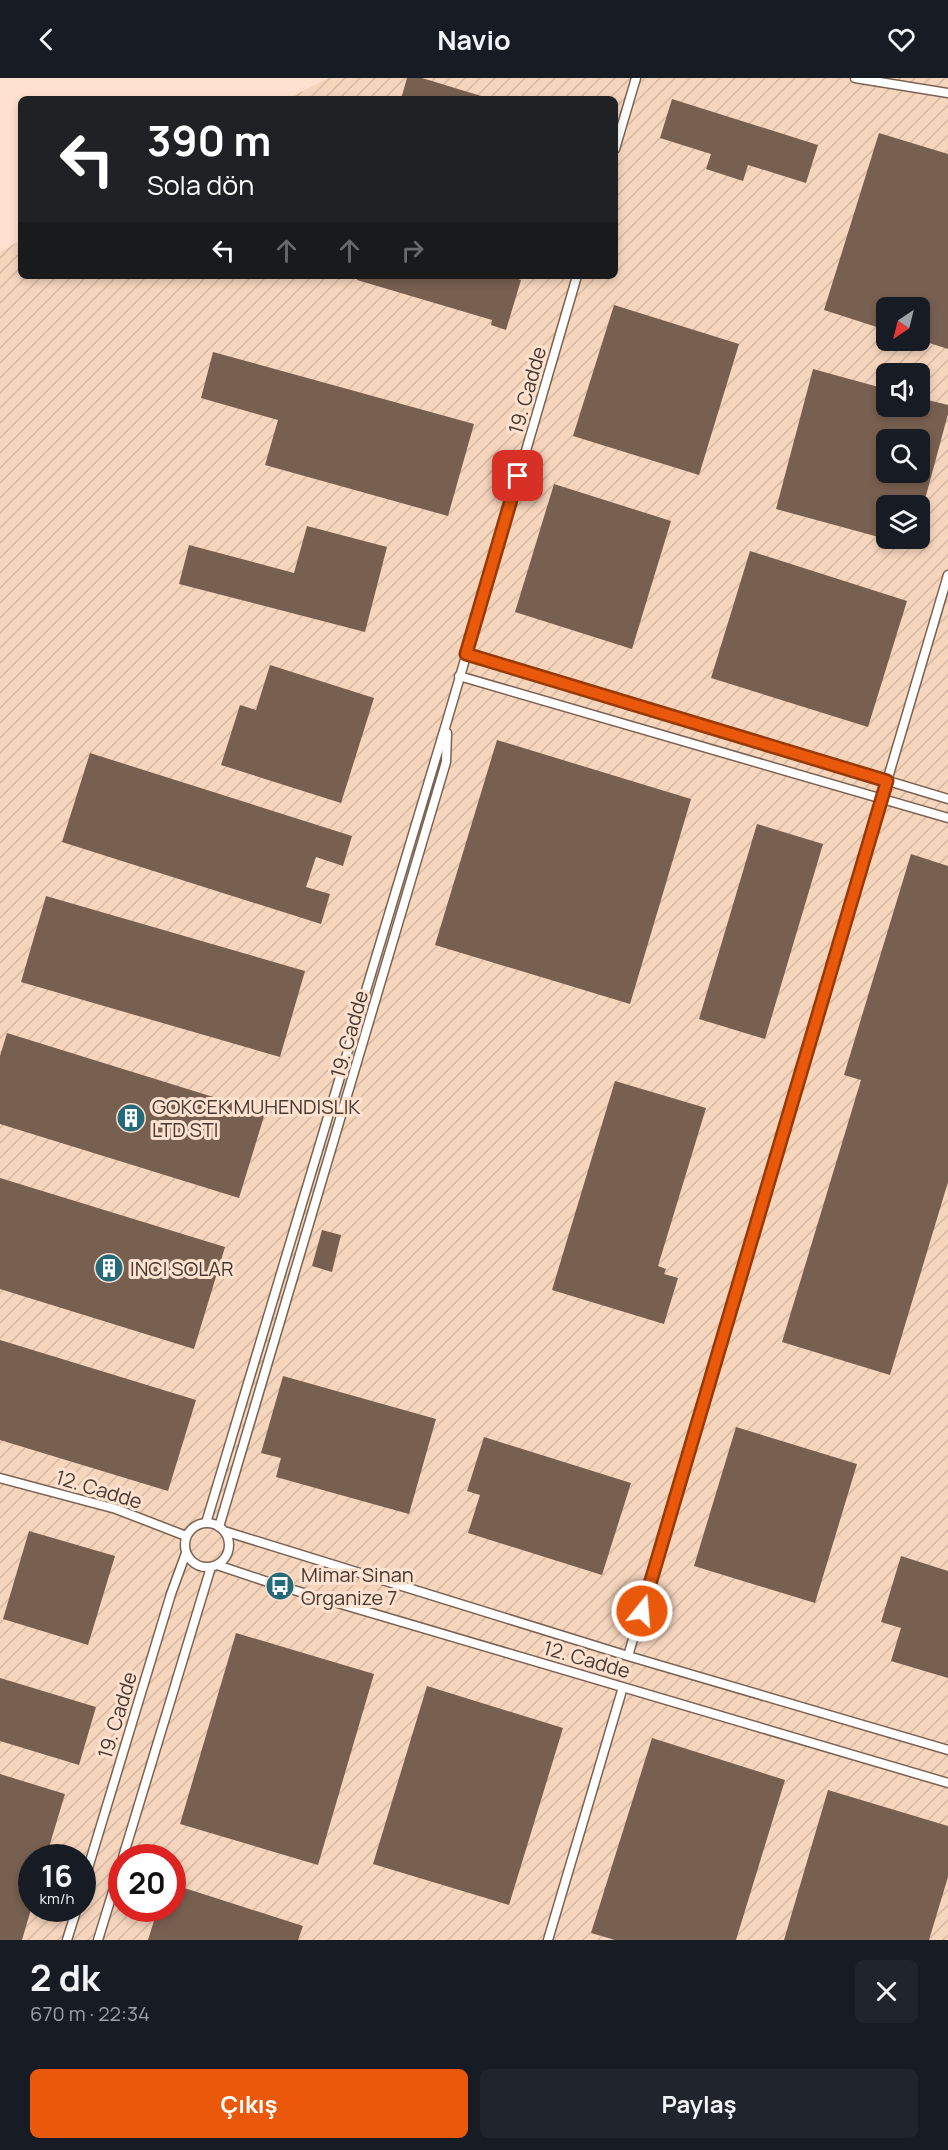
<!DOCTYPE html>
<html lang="tr">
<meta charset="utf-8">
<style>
body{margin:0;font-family:Manrope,sans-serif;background:#20242c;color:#f1f3f6;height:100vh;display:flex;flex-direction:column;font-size:22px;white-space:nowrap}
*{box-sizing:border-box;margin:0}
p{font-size:20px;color:#9ea1a6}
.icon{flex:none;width:33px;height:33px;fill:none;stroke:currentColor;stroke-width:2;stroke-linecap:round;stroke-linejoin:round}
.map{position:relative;height:1862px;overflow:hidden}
.details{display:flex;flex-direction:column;background:#171b24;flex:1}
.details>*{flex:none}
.top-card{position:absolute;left:18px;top:18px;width:600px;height:183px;border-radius:9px;box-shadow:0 3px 9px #0003;background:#202124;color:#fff;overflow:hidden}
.needle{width:39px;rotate:215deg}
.controls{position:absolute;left:876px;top:219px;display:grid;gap:12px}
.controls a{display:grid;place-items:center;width:54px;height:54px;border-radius:9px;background:#171b24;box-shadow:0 3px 9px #0003;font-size:30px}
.speed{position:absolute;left:18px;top:1766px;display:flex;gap:12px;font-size:30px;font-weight:700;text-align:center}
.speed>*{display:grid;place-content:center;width:78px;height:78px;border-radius:50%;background:#171b24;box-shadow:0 3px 9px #0003;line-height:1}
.speed small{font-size:15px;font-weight:400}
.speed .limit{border:9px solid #d22;background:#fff;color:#111}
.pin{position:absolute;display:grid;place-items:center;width:51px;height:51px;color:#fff;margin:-26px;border-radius:12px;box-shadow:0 3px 9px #0006}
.me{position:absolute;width:66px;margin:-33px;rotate:17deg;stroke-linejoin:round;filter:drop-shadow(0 0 4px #0008)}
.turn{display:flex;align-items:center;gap:21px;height:126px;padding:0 30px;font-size:27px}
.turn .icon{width:78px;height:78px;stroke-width:2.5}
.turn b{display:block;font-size:42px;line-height:51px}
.lanes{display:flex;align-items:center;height:57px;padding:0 30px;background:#0003;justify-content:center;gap:30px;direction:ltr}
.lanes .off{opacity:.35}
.round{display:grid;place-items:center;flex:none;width:63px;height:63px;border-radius:9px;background:#20242c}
.summary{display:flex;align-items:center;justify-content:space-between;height:102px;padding:0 30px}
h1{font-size:36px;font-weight:700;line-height:45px}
.button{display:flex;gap:12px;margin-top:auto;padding:12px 30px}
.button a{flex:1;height:69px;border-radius:9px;background:#ea580c;color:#fff;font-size:24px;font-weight:700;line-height:69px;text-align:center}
.button a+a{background:#20242c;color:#f1f3f6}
header{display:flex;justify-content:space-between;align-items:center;height:78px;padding:0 30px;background:#171b24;font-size:27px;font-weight:700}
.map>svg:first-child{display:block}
.industrial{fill:url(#industrial-furrows);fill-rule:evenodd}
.building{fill:#786050;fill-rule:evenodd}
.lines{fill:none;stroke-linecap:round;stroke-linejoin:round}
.lane-casing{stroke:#7a6252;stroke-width:11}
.lane{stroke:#fff;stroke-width:8}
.route-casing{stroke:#983908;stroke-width:15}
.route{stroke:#ea580c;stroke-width:10}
.labels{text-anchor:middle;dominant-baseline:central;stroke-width:6;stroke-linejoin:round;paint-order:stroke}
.street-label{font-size:20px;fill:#443a32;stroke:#fee2cf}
.poi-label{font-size:20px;fill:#443a32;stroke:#fee2cf;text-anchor:start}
</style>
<header><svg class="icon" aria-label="back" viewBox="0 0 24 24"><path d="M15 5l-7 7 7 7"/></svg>Navio<svg class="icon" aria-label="heart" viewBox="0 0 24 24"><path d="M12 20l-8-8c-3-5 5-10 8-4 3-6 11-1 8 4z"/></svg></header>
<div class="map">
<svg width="948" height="1862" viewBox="0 0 948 1862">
<defs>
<pattern id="industrial-furrows" width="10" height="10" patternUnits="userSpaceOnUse" patternTransform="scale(1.5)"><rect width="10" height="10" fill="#f6d5bd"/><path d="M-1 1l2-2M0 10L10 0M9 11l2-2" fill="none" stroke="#d4b8a3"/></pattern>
</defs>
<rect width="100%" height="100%" fill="#fee2cf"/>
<path class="industrial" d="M328 0H948V1862H0V174L21 162V198H615V21H287ZM886 230H920V262H886ZM886 296H920V328H886ZM886 362H920V394H886ZM886 428H920V460H886ZM32 1779H82V1830H32ZM122 1779H172V1830H122Z"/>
<path class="building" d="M407 0H422L491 21H401Z
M672 21 818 67 806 105 748 87 743 103 706 91 711 76 660 60Z
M879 55 948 76V271L920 262V230H886V252L824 232Z
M358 198H509L521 202 506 252 491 247 492 242 357 202Z
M614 227 739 266 699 397 573 358Z
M213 274 474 346 448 438 265 387 278 342 201 320Z
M813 291 886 311V328H920V320L948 327V336L920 440V428H886V461L776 431ZM886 362H920V394H886Z
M554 406 671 443 632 571 515 534Z
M307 448 387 469 365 554 179 506 189 467 294 495Z
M888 460H915L913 468Z
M750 473 907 523 868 649 711 600Z
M270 587 374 620 341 725 221 687 240 627 256 632Z
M497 662 691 721 630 926 435 867Z
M90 675 352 758 343 788 316 779 306 809 330 816 321 846 62 764Z
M757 746 823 766 765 961 699 941Z
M911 776 948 788V1104L890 1297 782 1264 861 1002 844 997Z
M46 818 305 893 280 979 21 904Z
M7 955 265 1035 239 1120 0 1046V978Z
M615 1003 706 1030 658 1188 666 1191 664 1196 678 1200 664 1246 552 1212Z
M0 1100 225 1169 194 1271 0 1211Z
M322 1152 341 1157 332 1194 312 1188Z
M0 1262 196 1322 168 1413 0 1362Z
M283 1298 436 1341 409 1436 276 1399 281 1380 261 1375Z
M736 1349 857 1386 815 1525 694 1488Z
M484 1359 631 1405 602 1497 468 1455 480 1417 467 1413Z
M29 1453 115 1478 88 1567 3 1541Z
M901 1478 948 1493V1600L891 1583 901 1550 881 1544Z
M236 1555 374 1596 318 1787 180 1746Z
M0 1600 96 1629 79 1687 0 1663Z
M427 1608 563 1650 509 1827 373 1786Z
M652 1660 785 1702 736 1862H615L591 1855Z
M0 1696 65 1716 46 1779H32V1828L22 1862H0Z
M828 1712 948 1748V1799L929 1862H784Z
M172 1806 303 1848 298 1862H148L158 1830H172Z"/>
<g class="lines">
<g class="lane-casing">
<path id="lane" d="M855 0 948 15
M615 71 636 0
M466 576 948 721
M459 598 948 740
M0 1400 116 1431 186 1458
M185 1467a22 22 0 1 1 44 0a22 22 0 1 1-44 0Z
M206 1445 447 643 577 198
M219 1449 446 684 447 655
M224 1453 628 1578 948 1672
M217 1487 280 1508 948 1705
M628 1578 948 497
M123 1779 211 1489
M82 1810 171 1516 186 1475
M67 1862 77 1830
M98 1862 122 1784
M548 1862 623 1609"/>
</g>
<use href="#lane" class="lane"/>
</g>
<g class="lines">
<g class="route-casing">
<path id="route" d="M518 398 466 576 887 703 642 1533"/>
</g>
<use href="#route" class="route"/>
</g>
<defs>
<g id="building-disc" transform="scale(1.5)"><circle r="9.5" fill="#256a7a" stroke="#fee2cf"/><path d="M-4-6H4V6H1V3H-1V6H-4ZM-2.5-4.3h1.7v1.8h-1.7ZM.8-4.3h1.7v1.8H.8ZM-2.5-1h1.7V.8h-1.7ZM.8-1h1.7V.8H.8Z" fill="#fff"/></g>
<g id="bus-disc" transform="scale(1.5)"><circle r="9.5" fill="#256a7a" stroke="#fee2cf"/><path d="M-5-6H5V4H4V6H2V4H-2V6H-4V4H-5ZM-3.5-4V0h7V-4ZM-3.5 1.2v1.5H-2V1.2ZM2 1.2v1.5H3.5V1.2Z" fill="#fff"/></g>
</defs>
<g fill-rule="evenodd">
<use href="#building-disc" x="131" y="1040"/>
<use href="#building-disc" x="109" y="1190"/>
<use href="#bus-disc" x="280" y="1508"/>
</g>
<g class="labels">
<g class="street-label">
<text transform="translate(527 312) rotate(-74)">19. Cadde</text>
<text transform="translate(349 956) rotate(-74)">19. Cadde</text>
<text transform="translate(99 1411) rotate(17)">12. Cadde</text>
<text transform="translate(587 1581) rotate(16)">12. Cadde</text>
<text transform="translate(117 1637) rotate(-73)">19. Cadde</text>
</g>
<g class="poi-label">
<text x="152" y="1028">GOKCEK MUHENDISLIK<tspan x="152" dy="23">LTD STI</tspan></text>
<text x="130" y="1190">INCI SOLAR</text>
<text x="301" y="1496">Mimar Sinan<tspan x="301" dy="23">Organize 7</tspan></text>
</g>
</g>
</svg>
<div class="controls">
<a><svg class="needle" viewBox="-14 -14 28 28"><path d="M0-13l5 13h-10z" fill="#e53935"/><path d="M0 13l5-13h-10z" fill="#9ea1a6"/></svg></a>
<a><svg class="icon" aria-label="sound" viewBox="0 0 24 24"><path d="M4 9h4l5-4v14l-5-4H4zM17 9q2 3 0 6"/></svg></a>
<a><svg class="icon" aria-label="search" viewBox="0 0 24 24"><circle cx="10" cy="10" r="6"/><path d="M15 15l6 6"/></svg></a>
<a><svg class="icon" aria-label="layers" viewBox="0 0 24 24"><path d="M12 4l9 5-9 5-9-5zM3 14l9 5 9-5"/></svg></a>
</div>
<div class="speed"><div>16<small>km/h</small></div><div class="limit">20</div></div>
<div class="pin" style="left:518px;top:398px;background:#d93025"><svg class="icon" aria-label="arrive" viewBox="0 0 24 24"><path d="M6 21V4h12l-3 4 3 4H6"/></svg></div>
<svg class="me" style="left:642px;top:1533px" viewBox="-20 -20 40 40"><circle r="17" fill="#ea580c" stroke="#fff" stroke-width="3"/><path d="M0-11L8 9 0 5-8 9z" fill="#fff"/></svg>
<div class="top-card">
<div class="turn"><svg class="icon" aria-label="left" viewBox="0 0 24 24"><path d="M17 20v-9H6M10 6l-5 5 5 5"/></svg><div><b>390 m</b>Sola dön</div></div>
<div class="lanes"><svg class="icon" aria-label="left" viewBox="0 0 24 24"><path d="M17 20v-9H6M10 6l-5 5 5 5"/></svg><svg class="icon off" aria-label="ahead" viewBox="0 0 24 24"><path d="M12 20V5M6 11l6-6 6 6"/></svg><svg class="icon off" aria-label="ahead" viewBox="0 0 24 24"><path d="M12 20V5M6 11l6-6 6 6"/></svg><svg class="icon off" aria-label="right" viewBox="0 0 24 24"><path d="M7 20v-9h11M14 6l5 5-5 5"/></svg></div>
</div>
</div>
<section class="details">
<div class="summary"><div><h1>2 dk</h1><p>670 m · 22:34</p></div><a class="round"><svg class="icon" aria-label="close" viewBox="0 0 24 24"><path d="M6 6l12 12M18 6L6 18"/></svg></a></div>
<div class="button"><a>Çıkış</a><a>Paylaş</a></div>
</section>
